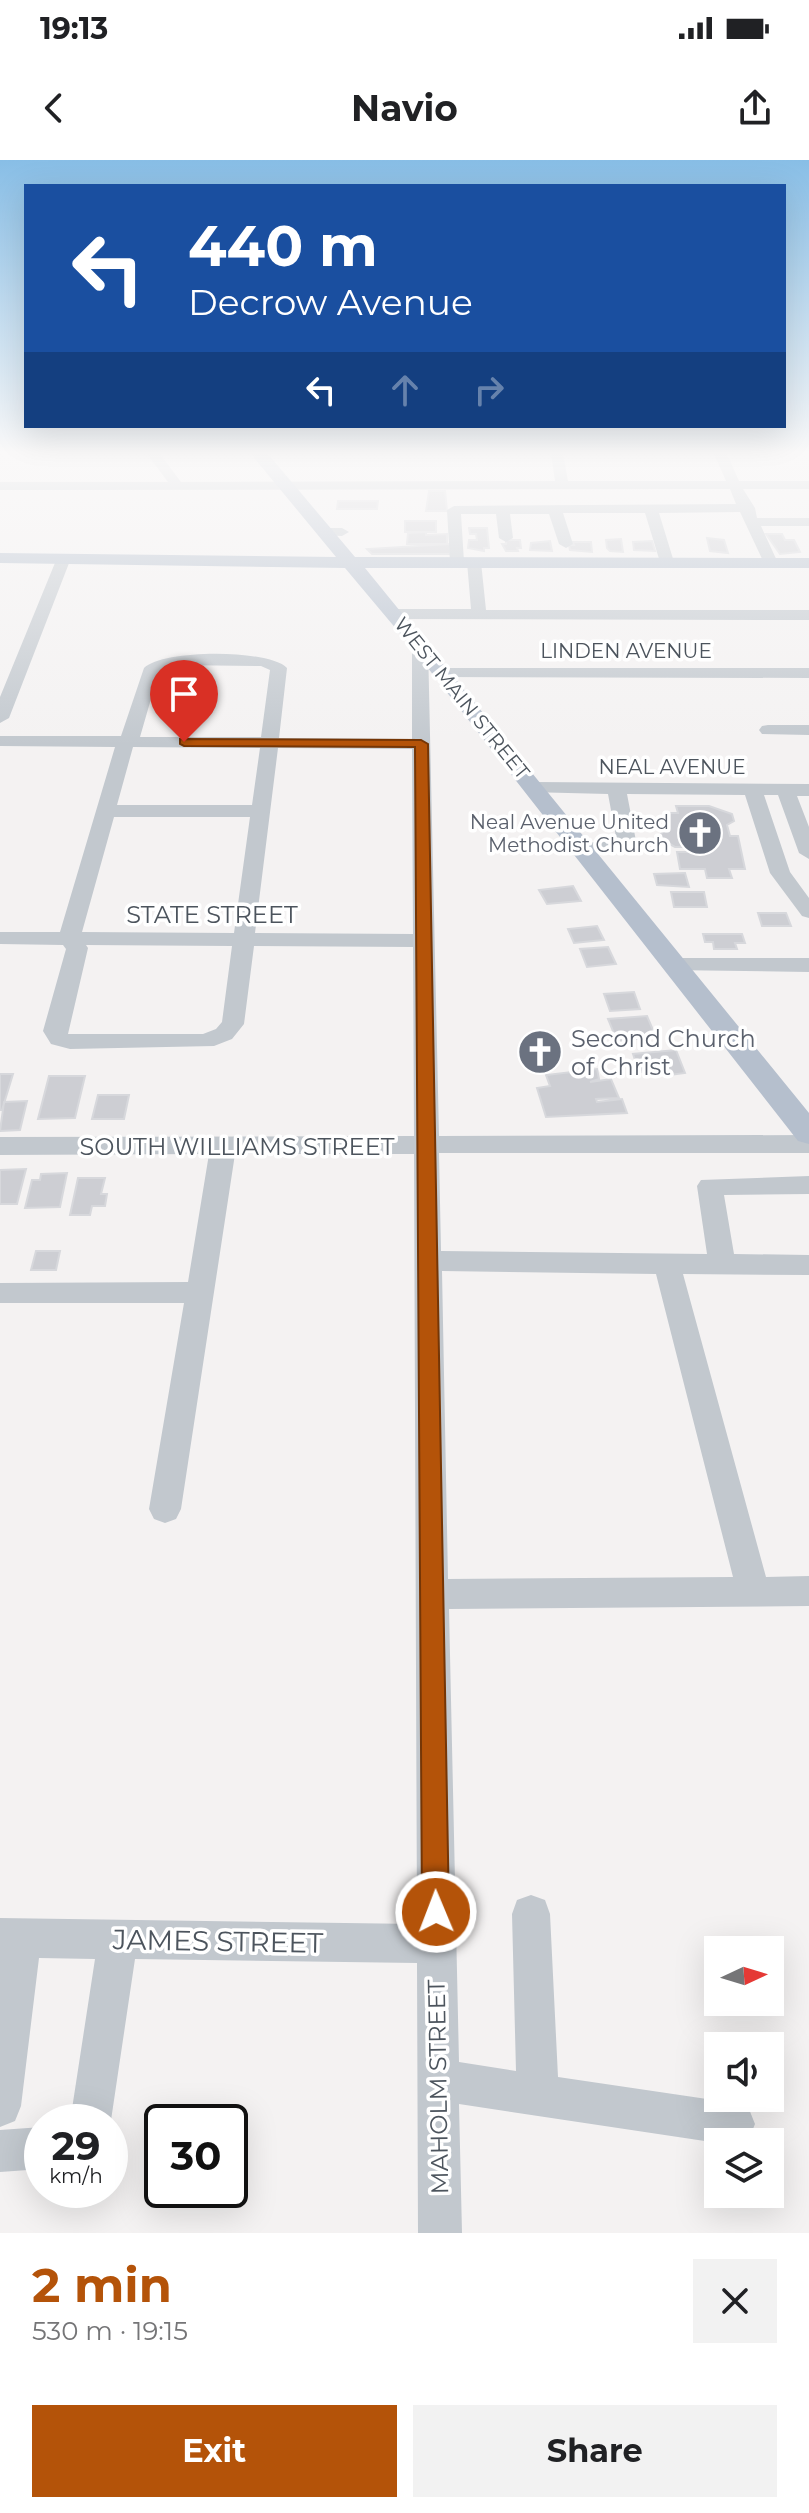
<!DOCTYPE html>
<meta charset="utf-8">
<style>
body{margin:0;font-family:Montserrat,sans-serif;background:#f2f2f2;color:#202124;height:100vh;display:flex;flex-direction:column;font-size:30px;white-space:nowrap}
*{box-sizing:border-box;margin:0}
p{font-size:26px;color:#757577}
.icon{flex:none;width:44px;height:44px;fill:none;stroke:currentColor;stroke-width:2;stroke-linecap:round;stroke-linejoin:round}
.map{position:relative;height:2073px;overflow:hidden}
.side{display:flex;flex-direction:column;background:#fff;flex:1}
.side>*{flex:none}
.guide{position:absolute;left:24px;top:24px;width:762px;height:244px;border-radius:0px;box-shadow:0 8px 32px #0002;background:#1a4fa0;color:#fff;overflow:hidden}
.needle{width:52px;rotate:86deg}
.buttons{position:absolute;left:704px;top:1776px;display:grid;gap:16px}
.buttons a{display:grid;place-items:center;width:80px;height:80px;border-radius:0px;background:#fff;box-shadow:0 8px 32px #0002;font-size:40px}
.speed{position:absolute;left:24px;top:1944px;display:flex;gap:16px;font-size:40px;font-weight:700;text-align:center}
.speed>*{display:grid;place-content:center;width:104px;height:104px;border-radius:50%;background:#fff;box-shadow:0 8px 32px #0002;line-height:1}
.speed small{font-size:20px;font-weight:400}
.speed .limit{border:4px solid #111;border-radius:12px;background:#fff;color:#111}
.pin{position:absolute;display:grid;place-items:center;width:68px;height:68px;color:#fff;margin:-82px -34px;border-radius:50% 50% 50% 0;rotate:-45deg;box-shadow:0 0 8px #0007}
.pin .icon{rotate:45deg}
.me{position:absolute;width:88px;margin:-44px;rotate:359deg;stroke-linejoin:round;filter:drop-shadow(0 0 6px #0008)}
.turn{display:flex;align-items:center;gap:28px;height:168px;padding:0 32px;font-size:36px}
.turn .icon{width:104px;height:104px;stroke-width:2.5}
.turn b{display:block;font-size:56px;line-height:68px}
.lanes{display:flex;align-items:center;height:76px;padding:0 32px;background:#0003;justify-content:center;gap:40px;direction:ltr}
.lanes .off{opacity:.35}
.round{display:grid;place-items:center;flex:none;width:84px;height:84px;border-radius:0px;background:#f2f2f2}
.headline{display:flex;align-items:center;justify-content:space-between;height:136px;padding:0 32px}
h1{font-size:48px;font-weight:700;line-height:60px;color:#b45309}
.button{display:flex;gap:16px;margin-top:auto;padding:16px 32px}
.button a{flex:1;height:92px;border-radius:0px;background:#b45309;color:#fff;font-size:32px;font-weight:700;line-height:92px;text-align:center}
.button a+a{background:#f2f2f2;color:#202124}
.status{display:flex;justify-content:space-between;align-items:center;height:56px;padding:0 40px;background:#fff;direction:ltr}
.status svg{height:22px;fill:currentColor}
header{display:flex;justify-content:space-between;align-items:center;height:104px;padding:0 32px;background:#fff;font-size:36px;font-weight:700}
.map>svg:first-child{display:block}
.building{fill:#cdced3;stroke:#d7d8dc;stroke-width:2}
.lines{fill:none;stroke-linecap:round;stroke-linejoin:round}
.minor{fill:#c2c8ce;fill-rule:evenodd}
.major{fill:#b5bfcd;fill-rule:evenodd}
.route{fill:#b45309;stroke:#753606;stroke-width:2}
.labels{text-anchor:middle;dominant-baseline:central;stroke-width:7;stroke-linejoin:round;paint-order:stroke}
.far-street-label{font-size:20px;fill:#4c545d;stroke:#fff}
.far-worship-label{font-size:20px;fill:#5b616d;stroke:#fff;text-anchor:end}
.street-label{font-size:24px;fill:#4c545d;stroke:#fff}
.worship-label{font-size:24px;fill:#5b616d;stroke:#fff;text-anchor:start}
.near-street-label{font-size:28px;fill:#4c545d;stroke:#fff}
</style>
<div class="status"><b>19:13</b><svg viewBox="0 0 49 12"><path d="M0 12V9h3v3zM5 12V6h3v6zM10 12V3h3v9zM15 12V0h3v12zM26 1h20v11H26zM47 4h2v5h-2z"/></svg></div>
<header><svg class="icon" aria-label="back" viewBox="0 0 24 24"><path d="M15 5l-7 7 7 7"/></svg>Navio<svg class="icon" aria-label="share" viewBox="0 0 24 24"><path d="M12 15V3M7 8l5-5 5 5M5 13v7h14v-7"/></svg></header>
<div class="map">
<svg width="809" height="2073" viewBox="0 0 809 2073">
<rect width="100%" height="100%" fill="#f4f2f2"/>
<path class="building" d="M429 331H445L447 351H426Z
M338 341H378L377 349H337Z
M405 361H436V372H405Z
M469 368H487L489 388H484V391L468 388 469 380H477L476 374H470Z
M426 372V375L447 374V384H407L408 373Z
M766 374H782L785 380H794L800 392 780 394Z
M707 378 724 380 728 393 710 391Z
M621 379 623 392 610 391 607 388 606 380Z
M506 380H520L521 388H517L518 391H506L502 384H506Z
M550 381 552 391 530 390 531 383Z
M652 381 655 391 634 390 633 382Z
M573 382H591L592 392 570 390 569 385H574Z
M450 384V394H372L367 389Z
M676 646H709L732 654 734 661 727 665 730 676H738L745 709H729L732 718H707L705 709H680L677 692H701L700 687H675L664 681 660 675 669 664 666 653H678Z
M685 713 689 727 657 725 654 714Z
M573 726 581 741 547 744 539 730Z
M671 732H704L707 747H674Z
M758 753H786L791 766H762Z
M597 766 604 780 574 783 568 769Z
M703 774H742L745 783H735L737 789H714L713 782H705Z
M608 787 616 804 587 807 580 789Z
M634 832 640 849 610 851 604 834Z
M647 856 656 877 617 881 608 859Z
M676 890 685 913 670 915 667 910 639 912 633 894Z
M597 909 599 919 590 922 611 919 619 938 596 939 597 942 622 939 627 953 546 957 537 928 550 926 546 915Z
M0 914H13L2 950H0Z
M49 916H85L75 958 38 959Z
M98 935H129L124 959H92Z
M27 941 20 970 0 971 4 942Z
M26 1009 17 1044H0V1010Z
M67 1013 60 1047 25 1048 32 1020H40L41 1014Z
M78 1018H105L101 1034H107L105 1046H92L90 1055H70Z
M36 1091H60L56 1110H31Z"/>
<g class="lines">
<path class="minor" d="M147 294H160L181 322 555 321 551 294H563L568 321H726L714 294H727L739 321H809V329H743L755 348 757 358H809V366H761L778 403 771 407 764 403 740 352 659 353 674 402 667 406 660 402 645 353H563L573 384 566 388 559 384 549 354H510L513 378 506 382 499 378 496 354H461L464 402 457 406 450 402 447 350 454 346 736 344 730 329 0 330V322H168Z
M325 368H342L349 372 342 376 320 375 318 372Z
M64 394 71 398 9 558 0 563V537L57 398Z
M474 398 481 402 486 450H809V460L394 459 386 454 394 449H471L467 402Z
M420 480 428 485 439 976 809 975V993H439L441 1091 707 1094 697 1026 701 1020 809 1016V1034L724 1035 734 1094 809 1095V1115L683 1114 766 1417 809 1416V1446L449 1449 459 1902 516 1911 512 1754 517 1740 531 1735 545 1740 550 1754 558 1917 734 1943 749 1949 755 1964 749 1979 718 1983 459 1944 462 2073H418L417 1803 135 1799 110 1967V1962H70L95 1799 39 1798 21 1946 15 1961 0 1967V1758L417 1764 414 994H235L181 1349 176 1359 165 1363 154 1359 149 1349 184 1143H0V1123L188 1122 209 994 0 995V977L414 976 413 787 254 786 244 864 232 879 214 886 70 889 51 884 43 871 66 789 63 785 0 784V772H60L115 587 0 586V576H121L144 508C163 489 269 489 287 508L279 578 412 579V485ZM175 505 261 506 270 510 261 577H140L159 511ZM133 587 260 588 252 645H117ZM278 588 412 589 413 774 255 773ZM114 657H250L234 773 82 772ZM86 785 232 786 222 862 216 869 203 874H68L88 788ZM442 1111 656 1114 733 1417 448 1419Z
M443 508H809V518L437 517 435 513Z
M768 565H809V575L762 574 759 570 762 566Z
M535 622 809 624V636H797L809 667V699L799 693 778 635H764L790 712 809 738V758L802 756 770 713 745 635 627 634 636 681 633 685 583 696 576 694 573 690 576 686 616 677 608 634 528 632 526 628 528 624Z
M675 798H809V812L667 810 664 805Z
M42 1967V2009L0 2012V1970Z"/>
<path class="major" d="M251 294H268L355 397 809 398V408H365L809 953V984L798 981 413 489 345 408 0 403V393L336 397Z"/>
</g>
<linearGradient id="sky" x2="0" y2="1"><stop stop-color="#88bee6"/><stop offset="0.5" stop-color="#faf9f9"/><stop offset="1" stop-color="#faf9f9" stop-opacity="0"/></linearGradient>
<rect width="809" height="585" fill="url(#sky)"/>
<path class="route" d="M180 579 421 580 428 584 449 1752 445 1762 436 1766 426 1762 422 1752 415 587 184 586 180 584Z"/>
<defs>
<g id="church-disc" transform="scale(2.3)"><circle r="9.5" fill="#6b7280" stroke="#fff"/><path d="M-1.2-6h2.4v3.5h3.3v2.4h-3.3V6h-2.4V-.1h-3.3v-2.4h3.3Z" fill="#fff"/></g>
</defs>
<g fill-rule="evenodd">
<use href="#church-disc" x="700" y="673"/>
<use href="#church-disc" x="540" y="892"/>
</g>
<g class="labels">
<g class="far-street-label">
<text x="626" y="491">LINDEN AVENUE</text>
<text transform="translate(462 538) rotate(51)">WEST MAIN STREET</text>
<text x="672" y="607">NEAL AVENUE</text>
</g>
<g class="far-worship-label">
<text x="669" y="662">Neal Avenue United<tspan x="669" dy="23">Methodist Church</tspan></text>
</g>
<g class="street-label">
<text x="212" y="754">STATE STREET</text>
<text x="237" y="986">SOUTH WILLIAMS STREET</text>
<text transform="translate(438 1927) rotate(-91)">MAHOLM STREET</text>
</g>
<g class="worship-label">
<text x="571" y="878">Second Church<tspan x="571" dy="28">of Christ</tspan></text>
</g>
<g class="near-street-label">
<text transform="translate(218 1781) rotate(1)">JAMES STREET</text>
</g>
</g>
</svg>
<div class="buttons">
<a><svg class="needle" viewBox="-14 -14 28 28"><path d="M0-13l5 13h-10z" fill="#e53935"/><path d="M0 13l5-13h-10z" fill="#757577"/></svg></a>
<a><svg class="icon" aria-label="sound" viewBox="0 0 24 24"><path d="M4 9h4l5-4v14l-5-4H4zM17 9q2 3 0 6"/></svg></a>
<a><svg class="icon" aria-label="layers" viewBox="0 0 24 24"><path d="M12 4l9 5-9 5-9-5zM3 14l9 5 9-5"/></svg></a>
</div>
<div class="speed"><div>29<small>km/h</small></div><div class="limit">30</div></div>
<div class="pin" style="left:184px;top:582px;background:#d93025"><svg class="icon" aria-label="arrive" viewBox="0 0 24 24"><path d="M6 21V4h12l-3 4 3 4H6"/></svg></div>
<svg class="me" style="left:436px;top:1752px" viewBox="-20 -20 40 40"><circle r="17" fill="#b45309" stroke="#fff" stroke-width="3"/><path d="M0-11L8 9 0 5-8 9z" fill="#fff"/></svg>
<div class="guide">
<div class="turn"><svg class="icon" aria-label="left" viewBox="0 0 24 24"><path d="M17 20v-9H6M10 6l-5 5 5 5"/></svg><div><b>440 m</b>Decrow Avenue</div></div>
<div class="lanes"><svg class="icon" aria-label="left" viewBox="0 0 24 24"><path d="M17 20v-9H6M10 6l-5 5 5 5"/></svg><svg class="icon off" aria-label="ahead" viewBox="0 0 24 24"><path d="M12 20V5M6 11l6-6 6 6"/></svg><svg class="icon off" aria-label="right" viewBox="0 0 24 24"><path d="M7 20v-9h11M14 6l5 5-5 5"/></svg></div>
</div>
</div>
<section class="side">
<div class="headline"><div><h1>2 min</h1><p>530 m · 19:15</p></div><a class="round"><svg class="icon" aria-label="close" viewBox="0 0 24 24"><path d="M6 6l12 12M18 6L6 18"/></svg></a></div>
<div class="button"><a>Exit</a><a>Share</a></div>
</section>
